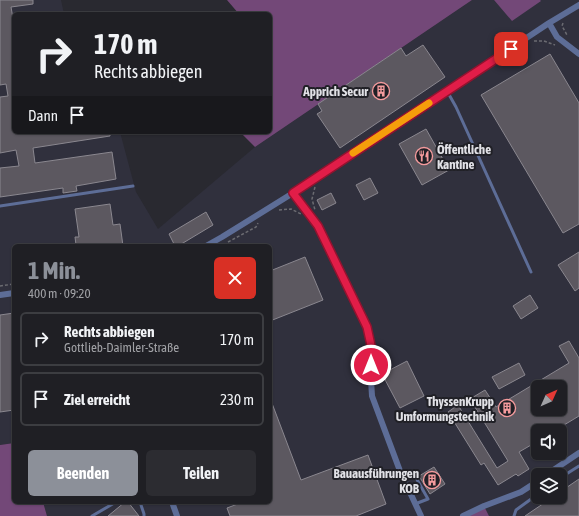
<!DOCTYPE html>
<html lang="de">
<meta charset="utf-8">
<style>
body{margin:0;font-family:"Asap Condensed",sans-serif;background:#2c2c31;color:#f1f3f6;height:100vh;display:flex;flex-direction:column;font-size:15px;white-space:nowrap}
*{box-sizing:border-box;margin:0}
p{font-size:13px;color:#a1a2a6}
.icon{flex:none;width:22px;height:22px;fill:none;stroke:currentColor;stroke-width:2;stroke-linecap:round;stroke-linejoin:round}
.map{position:relative;flex:1;overflow:hidden}
.drawer{position:absolute;left:12px;top:244px;width:260px;height:260px;display:flex;flex-direction:column;background:#1f1f24;border-radius:6px;box-shadow:0 1px 3px #0004,0 0 0 1px #3c3d41}
.drawer>*{flex:none}
.top-card{position:absolute;left:12px;top:12px;width:260px;height:122px;border-radius:6px;box-shadow:0 1px 3px #0004,0 0 0 1px #3c3d41;background:#1f1f24;color:#f1f3f6;overflow:hidden}
.needle{width:26px;rotate:45deg}
.buttons{position:absolute;left:531px;top:380px;display:grid;gap:8px}
.buttons a{display:grid;place-items:center;width:36px;height:36px;border-radius:6px;background:#1f1f24;box-shadow:0 1px 3px #0004,0 0 0 1px #3c3d41;font-size:20px}
.pin{position:absolute;display:grid;place-items:center;width:34px;height:34px;color:#fff;margin:-17px;border-radius:8px;box-shadow:0 2px 6px #0006}
.me{position:absolute;width:44px;margin:-22px;rotate:0deg;stroke-linejoin:round;filter:drop-shadow(0 0 3px #0008)}
.turn{display:flex;align-items:center;gap:14px;height:84px;padding:0 16px;font-size:18px}
.turn .icon{width:52px;height:52px;stroke-width:2.5}
.turn b{display:block;font-size:28px;line-height:34px}
.then{display:flex;align-items:center;height:38px;padding:0 16px;background:#0003;gap:8px;font-size:15px}
.round{display:grid;place-items:center;flex:none;width:42px;height:42px;border-radius:6px;background:#2c2c31}
.head{display:flex;align-items:center;justify-content:space-between;height:68px;padding:0 16px}
h1{font-size:24px;font-weight:700;line-height:30px;color:#8c9099}
.button{display:flex;gap:8px;margin-top:auto;padding:8px 16px}
.button a{flex:1;height:46px;border-radius:6px;background:#8c9099;color:#fff;font-size:16px;font-weight:700;line-height:46px;text-align:center}
.button a+a{background:#2c2c31;color:#f1f3f6}
ul{padding:0;list-style:none}
li{display:flex;align-items:center;gap:12px;height:54px;margin:0 8px 6px;padding:0 8px;border:2px solid #3c3d41;border-radius:6px}
li div{flex:1}
li b{display:block;font-size:15px}
li em{font-style:normal}
.map>svg:first-child{display:block}
.built{fill:#30303d;fill-rule:evenodd}
.forest{fill:#734878}
.building{fill:#5c5860;stroke:#8a878f;fill-rule:evenodd}
.lines{fill:none;stroke-linecap:round;stroke-linejoin:round}
.path{stroke:#6b6b71;stroke-width:1.5;stroke-dasharray:3 2;stroke-linecap:butt}
.lane{stroke:#5d6d97;stroke-width:3}
.street{stroke:#5d6d97;stroke-width:6}
.route-casing{stroke:#92132f;stroke-width:10}
.route{stroke:#e11d48;stroke-width:7}
.slow{stroke:#f59e0b;stroke-width:7}
.labels{text-anchor:middle;dominant-baseline:central;stroke-width:4;stroke-linejoin:round;paint-order:stroke}
.poi-label{font-size:13px;font-weight:bold;fill:#e1e1e6;stroke:#202026;text-anchor:end}
</style>
<div class="map">
<svg width="579" height="516" viewBox="0 0 579 516">
<rect width="100%" height="100%" fill="#292930"/>
<path class="built" d="M0 0H61L64 14H14V132H120L136 192 158 229 255 147 472 0H494L512 20 540 0H579V516H489L484 506 463 516H47L43 502H270V246H14V443L0 445ZM538 387H560V409H538ZM538 431H560V453H538ZM538 475H560V497H538Z"/>
<path class="forest" d="M227 0H472L255 147 240 132H270V14H239Z
M494 0H540L541 1 512 21Z
M14 443V502H43L47 516H0V445Z
M484 506 489 516H463Z"/>
<path class="building" d="M0 0H33V4L11 7 14 24V132H110V136L33 148 35 163 112 152 116 179 76 186 77 191 63 193V188L0 197V168L19 166 16 150 0 153V97L8 96 6 84 0 85Z
M423 45 445 77 340 148 317 114 322 111 318 104 401 48 406 56Z
M550 54 579 103V224L563 233 481 95Z
M426 129 449 170 422 185 399 144Z
M370 178 378 193 364 200 356 185Z
M331 193 336 203 322 210 317 200Z
M110 204 113 225 120 224 123 246H88V244L76 245 75 237H79L75 209Z
M206 212 213 225 178 246H175L169 234Z
M579 252V288L575 291 558 265Z
M305 257 323 300 270 321V271Z
M530 295 538 308 521 319 513 306Z
M14 313V410L0 412V315Z
M569 341 579 358V416L554 431H538V441L519 452 529 469 518 476 516 474 498 485 484 463 481 465 448 412 458 405 497 468 508 461 470 399 485 390 496 407 569 363 559 346ZM538 387H560V409H538Z
M407 361 424 396 400 408 382 374Z
M519 363 525 375 499 389 492 377Z
M270 398 301 480 368 455 386 504 356 516H230L227 508 243 502H270Z
M434 467 445 484 430 494 419 476Z
M579 479V516H525L553 497H560V492Z
M125 502H128L139 516H108Z"/>
<g class="lines">
<path class="path" d="M563 23 562 26 567 35
M534 41H544L555 45
M315 187 312 199 315 210
M279 210 291 209 301 214
M228 242 256 227 258 223
M0 286 14 284"/>
<path class="lane" d="M447 91 456 107 531 272
M0 206 133 186
M403 476 411 475 415 476 428 499 415 504
M560 478 579 466
M140 502 144 514V516
M92 516 116 502
M514 516 516 510 538 494"/>
<path class="street" d="M549 23 557 37 579 54
M293 193 318 226 367 327 372 350 371 380 372 396 400 471 421 516
M206 246 222 237 293 193 549 23 579 5
M0 295 14 293
M546 475 579 453
M172 502 177 516
M463 516 484 506 521 492 538 481"/>
</g>
<g class="lines">
<g class="route-casing">
<path id="route" d="M371 365 372 350 367 327 318 226 293 193 511 49"/>
</g>
<use href="#route" class="route"/>
<path class="slow" d="M353 153 429 103"/>
</g>
<defs>
<g id="building-ring" transform="scale(0.9)"><circle r="9.5" fill="#202026" stroke="#f59b9d" stroke-width="1.5"/><path d="M-4-6H4V6H1V3H-1V6H-4ZM-2.5-4.3h1.7v1.8h-1.7ZM.8-4.3h1.7v1.8H.8ZM-2.5-1h1.7V.8h-1.7ZM.8-1h1.7V.8H.8Z" fill="#f59b9d"/></g>
<g id="restaurant-ring" transform="scale(0.9)"><circle r="9.5" fill="#202026" stroke="#f59b9d" stroke-width="1.5"/><path d="M-5-6h1v4h1v-4h1v4h1v-4h1v5L-1.5 .5V6h-2V.5L-5-1ZM5-6V6H3V1.5H1.5Q1.5-4 5-6Z" fill="#f59b9d"/></g>
</defs>
<g fill-rule="evenodd">
<use href="#building-ring" x="381" y="91"/>
<use href="#restaurant-ring" x="424" y="156"/>
<use href="#building-ring" x="507" y="408"/>
<use href="#building-ring" x="432" y="480"/>
</g>
<g class="labels">
<g class="poi-label">
<text x="368" y="91">Apprich Secur</text>
<text x="437" y="149" text-anchor="start">Öffentliche<tspan x="437" dy="15">Kantine</tspan></text>
<text x="494" y="401">ThyssenKrupp<tspan x="494" dy="15">Umformungstechnik</tspan></text>
<text x="419" y="473">Bauausführungen<tspan x="419" dy="15">KOB</tspan></text>
</g>
</g>
</svg>
<div class="buttons">
<a><svg class="needle" viewBox="-14 -14 28 28"><path d="M0-13l5 13h-10z" fill="#e53935"/><path d="M0 13l5-13h-10z" fill="#a1a2a6"/></svg></a>
<a><svg class="icon" aria-label="sound" viewBox="0 0 24 24"><path d="M4 9h4l5-4v14l-5-4H4zM17 9q2 3 0 6"/></svg></a>
<a><svg class="icon" aria-label="layers" viewBox="0 0 24 24"><path d="M12 4l9 5-9 5-9-5zM3 14l9 5 9-5"/></svg></a>
</div>
<div class="pin" style="left:511px;top:49px;background:#d93025"><svg class="icon" aria-label="arrive" viewBox="0 0 24 24"><path d="M6 21V4h12l-3 4 3 4H6"/></svg></div>
<svg class="me" style="left:371px;top:365px" viewBox="-20 -20 40 40"><circle r="17" fill="#e11d48" stroke="#fff" stroke-width="3"/><path d="M0-11L8 9 0 5-8 9z" fill="#fff"/></svg>
<div class="top-card">
<div class="turn"><svg class="icon" aria-label="right" viewBox="0 0 24 24"><path d="M7 20v-9h11M14 6l5 5-5 5"/></svg><div><b>170 m</b>Rechts abbiegen</div></div>
<div class="then">Dann<svg class="icon" aria-label="arrive" viewBox="0 0 24 24"><path d="M6 21V4h12l-3 4 3 4H6"/></svg></div>
</div>
<section class="drawer">
<div class="head"><div><h1>1 Min.</h1><p>400 m · 09:20</p></div><a class="round" style="background:#d93025;color:#fff"><svg class="icon" aria-label="close" viewBox="0 0 24 24"><path d="M6 6l12 12M18 6L6 18"/></svg></a></div>
<ul>
<li><svg class="icon" aria-label="right" viewBox="0 0 24 24"><path d="M7 20v-9h11M14 6l5 5-5 5"/></svg><div><b>Rechts abbiegen</b><p>Gottlieb-Daimler-Straße</p></div><em>170 m</em></li>
<li><svg class="icon" aria-label="arrive" viewBox="0 0 24 24"><path d="M6 21V4h12l-3 4 3 4H6"/></svg><div><b>Ziel erreicht</b></div><em>230 m</em></li>
</ul>
<div class="button"><a>Beenden</a><a>Teilen</a></div>
</section>
</div>
